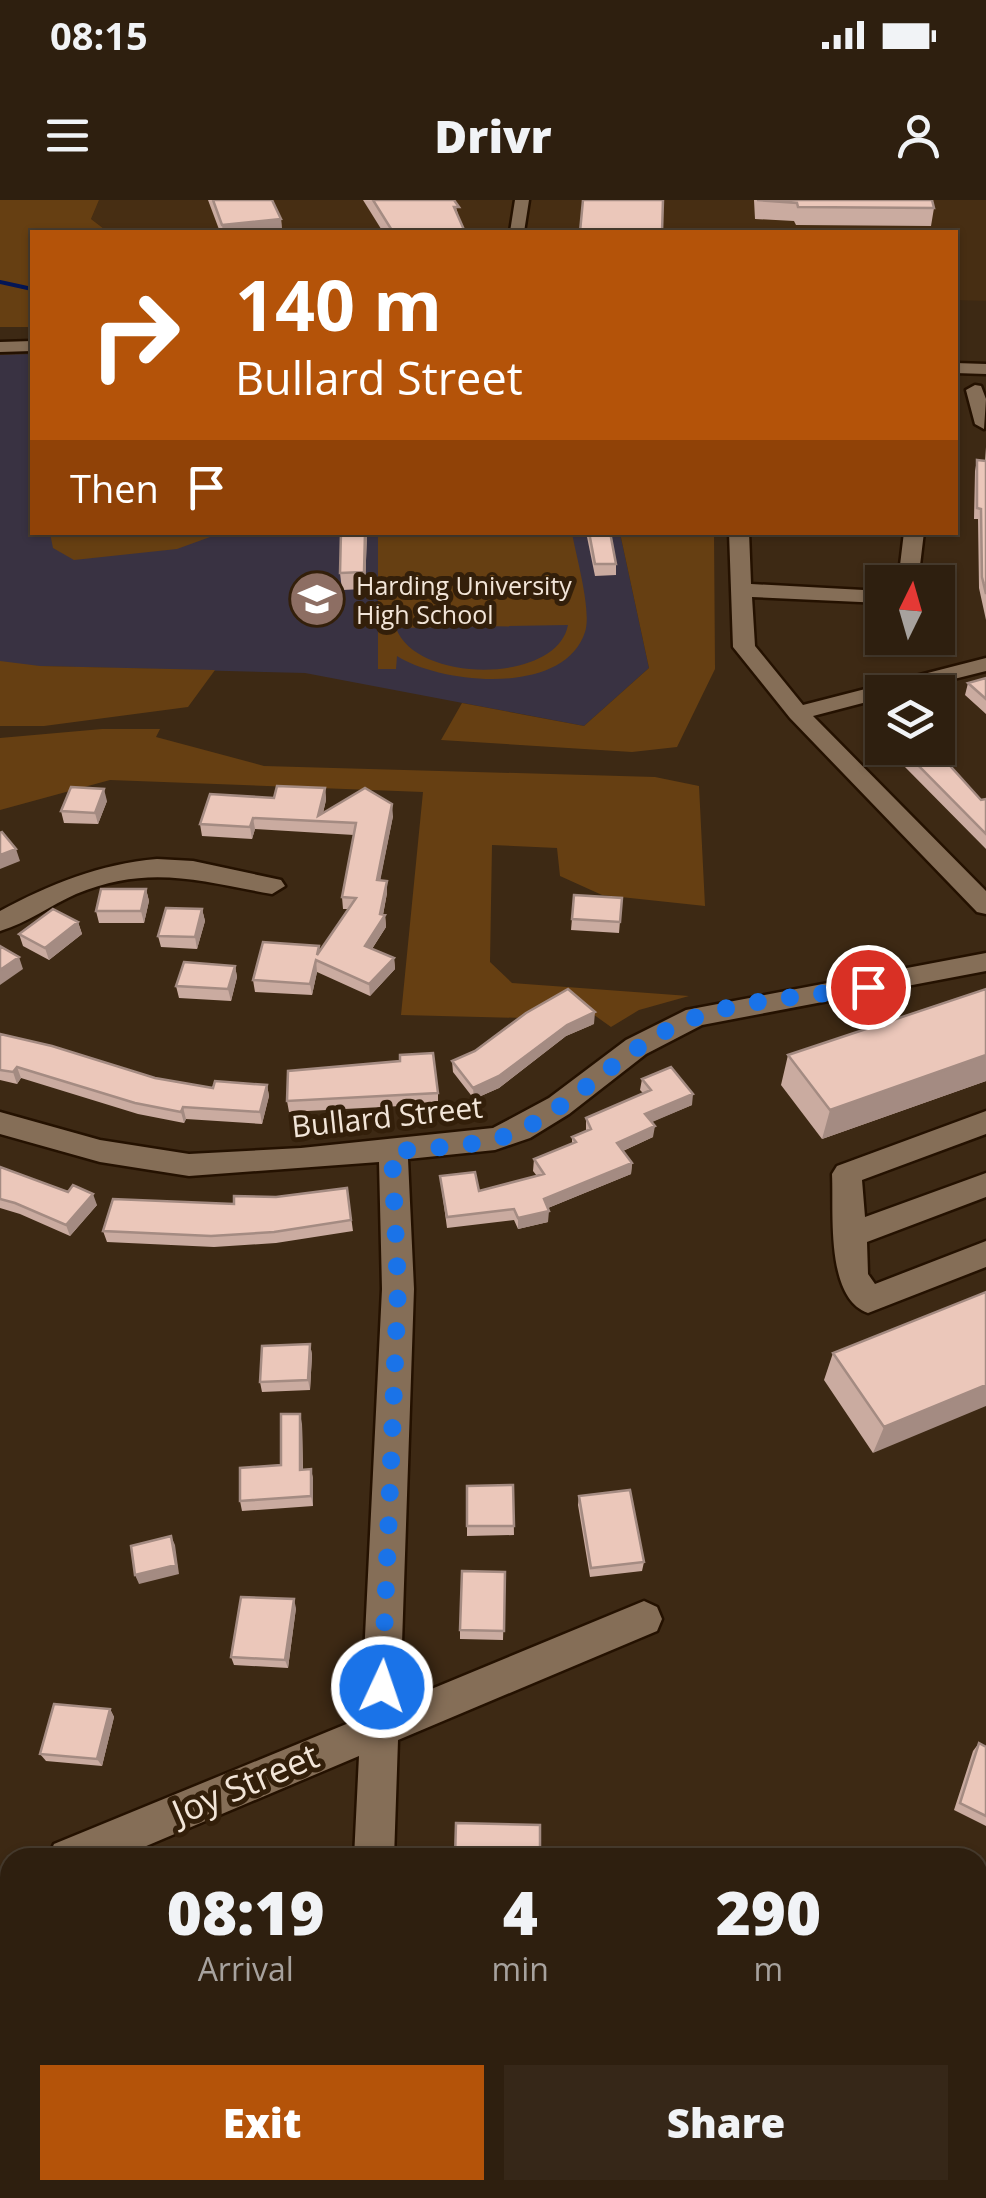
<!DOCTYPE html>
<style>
body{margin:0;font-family:"Open Sans",sans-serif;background:#362718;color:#f1f3f6;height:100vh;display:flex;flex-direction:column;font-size:38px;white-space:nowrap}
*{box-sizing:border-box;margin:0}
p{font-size:32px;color:#a7a29e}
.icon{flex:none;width:55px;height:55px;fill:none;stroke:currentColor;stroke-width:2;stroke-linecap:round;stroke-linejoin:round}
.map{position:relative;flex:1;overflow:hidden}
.panel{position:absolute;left:0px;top:1648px;width:988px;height:352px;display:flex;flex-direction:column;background:#2e1f0f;border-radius:30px 30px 0 0;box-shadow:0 2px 8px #0004,0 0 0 2px #493d2f}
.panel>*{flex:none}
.guide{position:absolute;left:30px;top:30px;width:928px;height:305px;border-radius:0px;box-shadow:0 2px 8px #0004,0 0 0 2px #493d2f;background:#b45309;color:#fff;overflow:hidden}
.needle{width:65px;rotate:5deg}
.tools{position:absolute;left:865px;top:365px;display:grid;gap:20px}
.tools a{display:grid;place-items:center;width:90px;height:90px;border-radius:0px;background:#2e1f0f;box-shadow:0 2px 8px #0004,0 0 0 2px #493d2f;font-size:50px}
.pin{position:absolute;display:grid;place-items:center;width:85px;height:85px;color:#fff;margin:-42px;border:5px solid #fff;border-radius:50%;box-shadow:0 2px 10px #0007}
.me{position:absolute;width:110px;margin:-55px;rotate:3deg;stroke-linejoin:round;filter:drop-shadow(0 0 8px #0008)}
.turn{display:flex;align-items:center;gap:35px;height:210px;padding:0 40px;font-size:45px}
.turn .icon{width:130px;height:130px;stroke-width:2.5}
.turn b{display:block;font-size:70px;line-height:85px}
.then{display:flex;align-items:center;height:95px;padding:0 40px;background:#0003;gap:20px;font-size:38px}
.eta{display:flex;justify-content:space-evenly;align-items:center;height:170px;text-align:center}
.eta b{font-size:60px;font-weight:800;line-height:70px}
.button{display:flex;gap:20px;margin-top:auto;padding:20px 40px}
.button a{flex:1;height:115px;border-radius:0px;background:#b45309;color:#fff;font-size:40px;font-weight:800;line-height:115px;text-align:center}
.button a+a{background:#362718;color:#f1f3f6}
.status{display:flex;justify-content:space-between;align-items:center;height:70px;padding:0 50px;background:#2e1f0f;direction:ltr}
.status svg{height:28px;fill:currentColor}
header{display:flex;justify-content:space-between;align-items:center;height:130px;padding:0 40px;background:#2e1f0f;font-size:45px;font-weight:800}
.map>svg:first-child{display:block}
.built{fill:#472e13}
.education{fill:#393242}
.green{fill:#663f12;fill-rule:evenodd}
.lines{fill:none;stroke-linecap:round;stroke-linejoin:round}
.stream{stroke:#041655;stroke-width:4}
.minor-casing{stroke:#241100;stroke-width:5}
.minor{fill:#856e57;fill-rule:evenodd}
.wall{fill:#caaba0}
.shaded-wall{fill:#a48b82}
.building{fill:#ebc7ba;stroke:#a48b82;stroke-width:2.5}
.route{stroke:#1a73e8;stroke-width:18;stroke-dasharray:0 32.4}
.labels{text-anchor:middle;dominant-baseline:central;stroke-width:10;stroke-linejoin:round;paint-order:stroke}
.far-poi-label{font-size:25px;fill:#f2e5d8;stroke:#331f0a;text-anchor:start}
.street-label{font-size:30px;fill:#f2e5d8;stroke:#331f0a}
.near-street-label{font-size:35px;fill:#f2e5d8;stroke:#331f0a}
</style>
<div class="status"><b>08:15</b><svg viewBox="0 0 49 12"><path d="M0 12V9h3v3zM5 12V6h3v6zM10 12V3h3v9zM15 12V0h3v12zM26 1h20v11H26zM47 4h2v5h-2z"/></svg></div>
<header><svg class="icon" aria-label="menu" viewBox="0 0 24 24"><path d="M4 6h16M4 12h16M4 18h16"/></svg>Drivr<svg class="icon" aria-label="person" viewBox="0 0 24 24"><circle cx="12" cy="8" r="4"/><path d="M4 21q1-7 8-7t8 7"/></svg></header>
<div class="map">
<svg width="986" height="1998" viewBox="0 0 986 1998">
<rect width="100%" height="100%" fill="#3d2914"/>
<path class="built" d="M99 0H986V101L955 100V32H108L91 19Z"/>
<path class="education" d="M32 154V332L620 333 649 468 584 526 305 473 0 465V155Z"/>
<path class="green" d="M0 0H99L91 19 108 32H32V127H0Z
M50 333V332L221 333 177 349 74 360 53 348Z
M378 333H572C576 356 592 411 585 432 564 497 441 484 397 456L396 469H378ZM568 425C557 484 416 484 396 428Z
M620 333H714L715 469 677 547 632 552 441 540 462 503 584 526 649 468Z
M0 461 40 466 215 470 188 507 44 526H0Z
M102 529H160L156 537 264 566 655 577 699 586 705 706 602 695 560 676 557 648 492 645 490 762 512 783 689 796 639 810 611 827 569 797 525 818 401 815 423 592 110 580 0 610V538Z"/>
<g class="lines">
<path class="stream" d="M0 82 32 89"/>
<g class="minor-casing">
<path id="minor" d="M515 0H529L524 32H510Z
M32 141V151L0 152V142Z
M955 163 986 164V174L955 173Z
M975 185 981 186 986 199 984 229 975 224 966 190Z
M729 332H749L751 384 882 391V403L752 397 755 446 803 505 986 458V471L902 492H882V498L813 516 986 691V714L977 712 790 518 733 447Z
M904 332H924L918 382H898Z
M157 659 193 661 281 680 285 686 272 694C199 681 149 664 76 694 51 705 27 723 0 731V711C50 684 100 664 157 659Z
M986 753V771L702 825 646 854 569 914 530 938 495 950 408 959 414 1089 400 1502 644 1401 657 1407 662 1419 657 1431 398 1540 394 1658H354L359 1556 118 1658H48L54 1644 361 1518 382 1089 379 962 189 976 100 962 0 934V912L100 940 189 954 301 948 493 928 549 898 626 840 686 810Z
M986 911V934L862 980 865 1017 986 973V997L867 1042 868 1074 875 1084 986 1041V1067L868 1113C825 1098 834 1012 832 974L837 966Z
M336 1990H382L381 1998H335Z"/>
</g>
<use href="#minor" class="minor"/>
</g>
<path class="wall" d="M208 0H272L281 19 282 32H220Z
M363 0H454L459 18 465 32H383Z
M754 0H932L934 8 931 26 796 25 794 21 755 19Z
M986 247V420L979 388 978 319H974L975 271 977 260 985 261Z
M341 332H367L365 389 342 390 340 373Z
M586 332H610L616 364V375L595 376Z
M986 478V514L965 495 968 483Z
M907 554 981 600 986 599V649L904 566Z
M325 588 326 600 323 613 393 616 380 680 387 693 383 715H385L386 727 372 749 394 758 395 769 370 796 317 772 312 795 255 792 253 780 320 751 349 709H343L342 697 354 635 255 629 252 639 202 636 200 624 274 598Z
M107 601 98 624 64 623 61 611Z
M146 689 149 701 144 723H99L96 711Z
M574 695 622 698 619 733 571 730Z
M202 709 205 721 197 749 161 747 158 736Z
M78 722 82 734 49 760 23 746 19 734Z
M235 766 237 777 231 801 179 798 176 786Z
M594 824 566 836 499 888 474 899 453 872 452 861Z
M0 834 155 878 213 888 267 885 269 896 262 924 186 919 184 923 138 914 21 878 17 884 0 880Z
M788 855 986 881 822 939 781 885Z
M400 861 438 893V904L289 912 287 901Z
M642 879 692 905 651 922 653 937 623 951 632 963 631 974 548 1008V1022L518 1029 514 1020 447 1028 440 976 479 991 537 976 533 971 534 959 572 944V937L586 931V918L643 893 640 890Z
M0 967 97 1005 70 1036 20 1014 0 1008Z
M347 988 353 1031 276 1043 214 1047 107 1042 103 1031 234 1004Z
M986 1092 873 1253 824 1180 833 1153Z
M310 1144 312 1155 310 1190 262 1192 260 1182Z
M302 1224 303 1270 311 1269 313 1279V1306L242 1311 240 1301 281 1265Z
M513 1285 514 1335 467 1336V1286Z
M579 1296 644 1362 642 1371 590 1377 578 1305Z
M505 1372 503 1440 460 1439V1430Z
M296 1408 288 1468 234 1465 231 1457Z
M110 1509 114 1517 102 1566 46 1561 40 1554Z
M979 1543 986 1547V1626L954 1610 973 1551Z
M978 1673 986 1678V1759L982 1763 978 1760Z
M0 1750 10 1751V1884H0Z
M179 1990H246L245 1998H224L183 1994Z
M892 1990H924L921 1998H905Z"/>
<path class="shaded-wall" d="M281 19 282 32H223L222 25Z
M365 332H367L365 389 364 372Z
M325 588 326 600 321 621 318 616Z
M104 589 107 601 98 624 95 613Z
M392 604 393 616 378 692 377 680Z
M253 618 255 629 252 639 250 627Z
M16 649 20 661 0 669V655Z
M387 681V693L382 720 385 715 386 727 366 758 365 746 380 714Z
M146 689 149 701 144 723 141 711Z
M202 709 205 721 197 749 195 737Z
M78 722 82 734 49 760 45 748Z
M19 757 23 769 0 785V770Z
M394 758 395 769 370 796 369 784Z
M316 760 317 772 312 795 310 784Z
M235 766 237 777 231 801 228 789Z
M595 812 594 824 566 836 499 888 474 899 473 888 567 825Z
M986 855V881L822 939 830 910Z
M17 867 21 878 17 884 13 872Z
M267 885 269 896 262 924 260 912Z
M693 894 692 905 643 926 645 914Z
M183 907 186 919 184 923 181 912Z
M655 926 653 937 616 954 617 943Z
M632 963 631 974 543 1010 544 999Z
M93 994 97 1005 70 1036 66 1025Z
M549 1011 548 1022 518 1029V1018Z
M310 1144 312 1155 310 1190 308 1180Z
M986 1185V1206L873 1253 884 1227Z
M300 1214 302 1224 303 1280 300 1270Z
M311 1269 313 1279V1306L311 1296Z
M171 1336 175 1345 179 1374 139 1384 135 1375Z
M294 1399 296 1408 288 1468 285 1460Z
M110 1509 114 1517 102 1566 97 1559Z"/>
<path class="building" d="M213 0H272L281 19 222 25Z
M373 0H454L459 7H454L465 32H382H393Z
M583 0H663L662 32H580Z
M757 0H932L934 8 798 7 797 3Z
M977 260 986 261V394L982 377 981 309 977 308Z
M341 332H365L364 372 340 373Z
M589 332H610L616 364H595Z
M986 478V499L968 483Z
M934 548 981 600 986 599V634L907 554Z
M277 586 325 588 318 616 365 588 392 604 377 680 387 681 380 714 385 715 365 746 394 758 369 784 316 760 310 784 253 780 263 742 319 746 317 755 356 698 342 697 356 623 253 618 250 627 200 624 210 594 274 598Z
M71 587 104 589 95 613 61 611Z
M2 632 16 649 0 655V633Z
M101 689H146L141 711H96Z
M574 695 622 698 620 722 572 719Z
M166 708 202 709 195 737 158 736Z
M53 709 78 722 45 748 19 734Z
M0 746 19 757 0 770Z
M184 762 235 766 228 789 176 786Z
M568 789 595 812 567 825 499 876 473 888 452 861 475 851 526 813Z
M986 789V855L830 910 788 855Z
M0 834 52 846 155 878 213 888 215 881 267 885 260 912 183 907 181 912 135 903 17 867 13 872 0 870Z
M433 853 438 893 287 901 288 871 400 861V855Z
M671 867 693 894 645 914 655 926 617 943 632 963 544 999 549 1011 518 1018 514 1009 447 1017 440 976 475 972 479 991 544 974 534 959 576 942 572 937 591 929 586 918 651 890 642 879Z
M0 967 68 992 73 985 93 994 66 1025 15 1003 0 999Z
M347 988 351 1020 274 1032 211 1036 103 1031 113 999 234 1004V996L276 997Z
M986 1092V1185L884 1227 833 1153Z
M310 1144 308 1180 260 1182 262 1146Z
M281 1214H300V1270L311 1269V1296L240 1301V1268L281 1265Z
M513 1285 514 1326H467V1286Z
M630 1290 644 1362 591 1368 579 1296Z
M171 1336 176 1365 135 1375 131 1346Z
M462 1371 505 1372 504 1431 460 1430Z
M241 1397 294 1399 285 1460 231 1457Z
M54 1504 110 1509 97 1559 40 1554Z
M979 1543 986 1547V1616L960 1603Z
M456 1623 540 1625V1658H455Z
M978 1673 986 1678V1756L978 1751Z
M0 1750 10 1751V1878H0Z
M978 1801 984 1804 978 1836Z
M179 1990H242L241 1998 179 1991Z
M442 1990H477L476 1998H420V1996L441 1998Z
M902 1990H924L921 1998H914Z"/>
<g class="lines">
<path class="route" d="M382 1487 398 1088 392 952C434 946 483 948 521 930 583 899 628 842 694 818 748 798 811 797 868 787"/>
</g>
<defs>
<g id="school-disc" transform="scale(2.875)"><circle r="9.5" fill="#8d6e63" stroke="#331f0a"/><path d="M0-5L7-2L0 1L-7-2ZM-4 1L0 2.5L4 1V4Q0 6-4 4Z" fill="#fff"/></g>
</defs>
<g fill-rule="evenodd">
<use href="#school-disc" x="317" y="399"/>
</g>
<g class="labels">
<g class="far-poi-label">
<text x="356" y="385">Harding University<tspan x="356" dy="29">High School</tspan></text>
</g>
<g class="street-label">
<text transform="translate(387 916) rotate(-6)">Bullard Street</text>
</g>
<g class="near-street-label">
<text transform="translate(245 1583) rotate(-23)">Joy Street</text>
</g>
</g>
</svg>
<div class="tools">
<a><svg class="needle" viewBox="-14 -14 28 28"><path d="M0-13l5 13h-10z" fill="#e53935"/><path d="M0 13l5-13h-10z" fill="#a7a29e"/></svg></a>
<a><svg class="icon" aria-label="layers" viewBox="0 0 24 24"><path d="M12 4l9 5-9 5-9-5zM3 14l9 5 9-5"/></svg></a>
</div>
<div class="pin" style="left:868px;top:787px;background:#d93025"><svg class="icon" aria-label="arrive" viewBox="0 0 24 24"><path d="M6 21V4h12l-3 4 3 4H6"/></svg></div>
<svg class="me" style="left:382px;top:1487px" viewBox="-20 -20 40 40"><circle r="17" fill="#1a73e8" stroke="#fff" stroke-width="3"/><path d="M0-11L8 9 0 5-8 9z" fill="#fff"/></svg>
<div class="guide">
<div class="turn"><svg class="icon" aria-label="right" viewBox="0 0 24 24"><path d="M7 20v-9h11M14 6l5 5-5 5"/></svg><div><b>140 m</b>Bullard Street</div></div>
<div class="then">Then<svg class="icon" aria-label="arrive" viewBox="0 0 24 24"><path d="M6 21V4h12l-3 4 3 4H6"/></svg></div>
</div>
<section class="panel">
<div class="eta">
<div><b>08:19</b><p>Arrival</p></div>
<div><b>4</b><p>min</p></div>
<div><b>290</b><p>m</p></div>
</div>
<div class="button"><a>Exit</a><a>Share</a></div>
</section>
</div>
